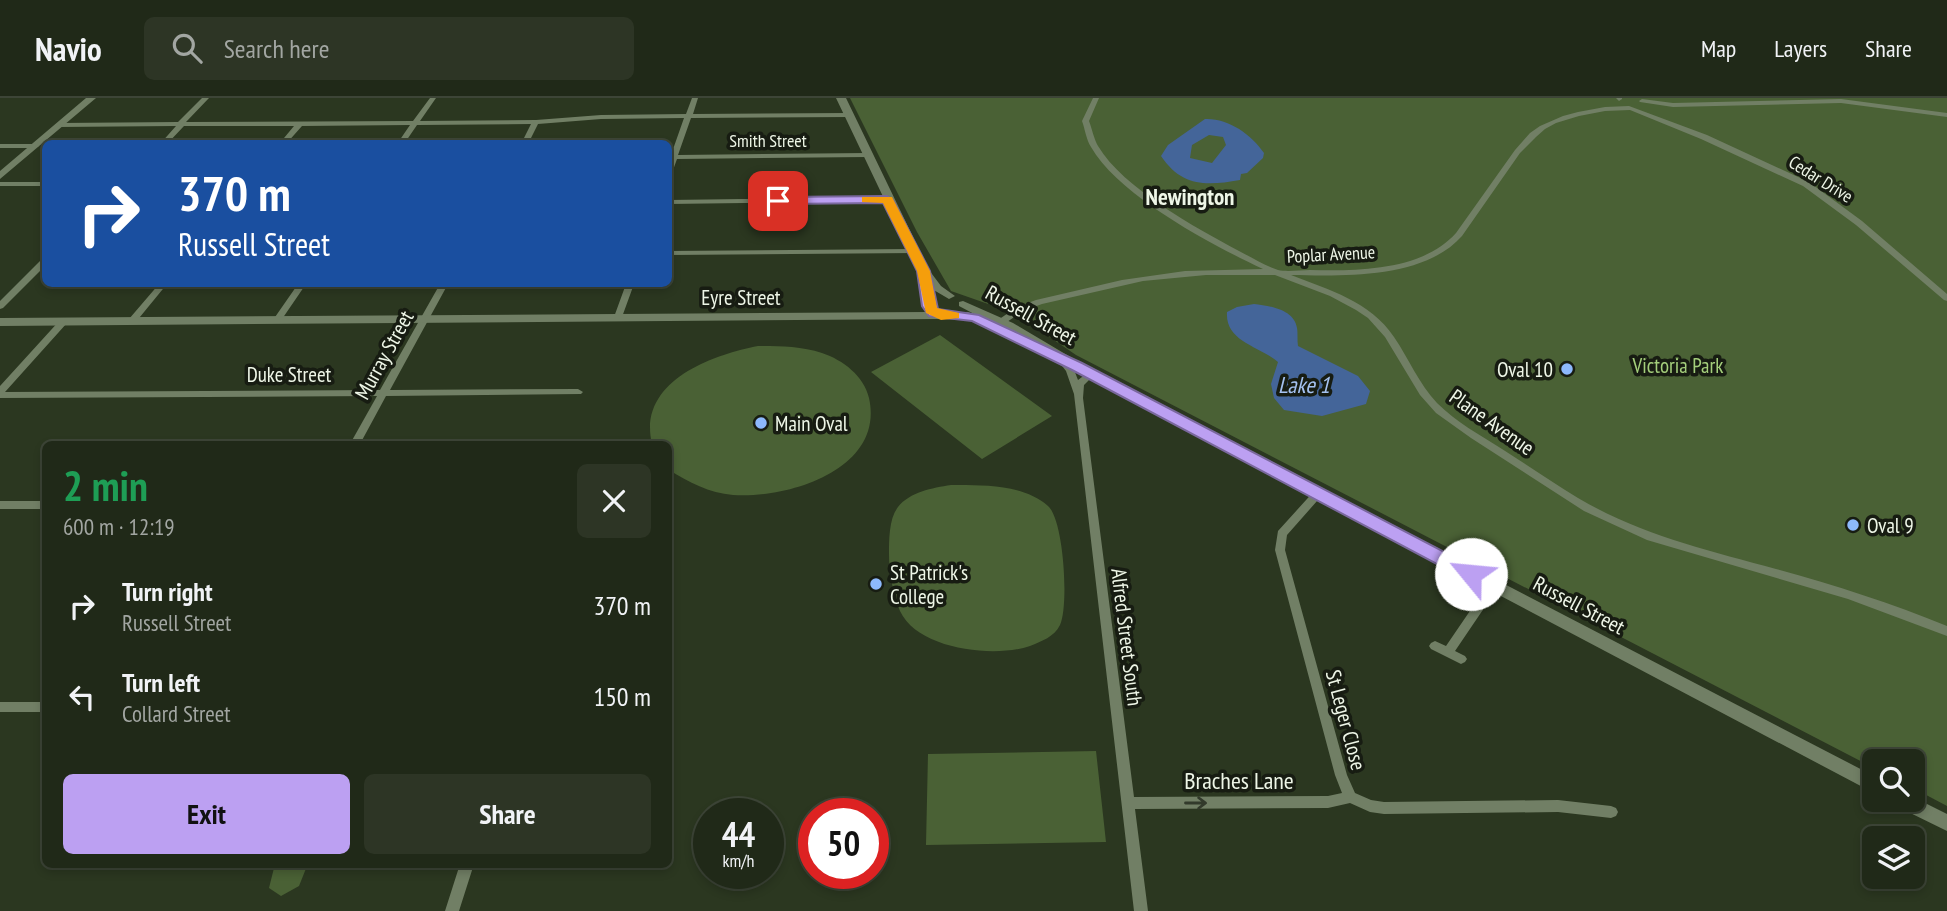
<!DOCTYPE html>
<meta charset="utf-8">
<style>
body{margin:0;font-family:"PT Sans Narrow",sans-serif;background:#2d3525;color:#f1f3f6;height:100vh;display:flex;flex-direction:column;font-size:26px;white-space:nowrap}
*{box-sizing:border-box;margin:0}
p{font-size:23px;color:#a2a6a2}
.icon{flex:none;width:38px;height:38px;fill:none;stroke:currentColor;stroke-width:2;stroke-linecap:round;stroke-linejoin:round}
.map{position:relative;flex:1;overflow:hidden}
.drawer{position:absolute;left:42px;top:343px;width:630px;height:427px;display:flex;flex-direction:column;background:#202918;border-radius:10px;box-shadow:0 4px 10px #0003,0 0 0 2px #3d4537}
.drawer>*{flex:none}
.hud{position:absolute;left:42px;top:42px;width:630px;height:147px;border-radius:10px;box-shadow:0 4px 10px #0003,0 0 0 2px #3d4537;background:#1a4fa0;color:#fff;overflow:hidden}
.fabs{position:absolute;left:1862px;top:651px;display:grid;gap:14px}
.fabs a{display:grid;place-items:center;width:63px;height:63px;border-radius:10px;background:#202918;box-shadow:0 4px 10px #0003,0 0 0 2px #3d4537;font-size:35px}
.speed{position:absolute;left:693px;top:700px;display:flex;gap:14px;font-size:35px;font-weight:700;text-align:center}
.speed>*{display:grid;place-content:center;width:91px;height:91px;border-radius:50%;background:#202918;box-shadow:0 4px 10px #0003,0 0 0 2px #3d4537;line-height:1}
.speed small{font-size:18px;font-weight:400}
.speed .limit{border:10px solid #d22;background:#fff;color:#111}
.pin{position:absolute;display:grid;place-items:center;width:60px;height:60px;color:#fff;margin:-30px;border-radius:14px;box-shadow:0 4px 10px #0006}
.me{position:absolute;width:77px;margin:-38px;rotate:298deg;stroke-linejoin:round;filter:drop-shadow(0 0 5px #0008)}
.turn{display:flex;align-items:center;gap:24px;height:147px;padding:0 21px;font-size:32px}
.turn .icon{width:91px;height:91px;stroke-width:2.5}
.turn b{display:block;font-size:49px;line-height:60px}
.round{display:grid;place-items:center;flex:none;width:74px;height:74px;border-radius:10px;background:#2d3525}
.overview{display:flex;align-items:center;justify-content:space-between;height:119px;padding:0 21px}
h1{font-size:42px;font-weight:600;line-height:52px;color:#1e9e55}
.cta{display:flex;gap:14px;margin-top:auto;padding:14px 21px}
.cta a{flex:1;height:80px;border-radius:10px;background:#bca0f2;color:#111;font-size:28px;font-weight:600;line-height:80px;text-align:center}
.cta a+a{background:#2d3525;color:#f1f3f6}
ul{padding:0;list-style:none}
li{display:flex;align-items:center;gap:21px;height:91px;padding:0 21px}
li div{flex:1}
li b{display:block;font-size:26px}
li em{font-style:normal}
header{display:flex;align-items:center;gap:42px;box-sizing:border-box;height:98px;padding:0 35px;background:#202918;border-bottom:2px solid #3d4537}
header strong{font-size:33px}
nav{display:flex;gap:38px;margin-inline-start:auto;font-size:24px}
.search{width:490px;height:63px;background:#2d3525;display:flex;align-items:center;gap:18px;box-sizing:border-box;padding:0 24px;border-radius:10px;color:#a2a6a2;font-size:26px}
.map>svg:first-child{display:block}
.green{fill:#4a6135}
.water{fill:#446599;fill-rule:evenodd}
.lines{fill:none;stroke-linecap:round;stroke-linejoin:round}
.street{fill:#717f65;fill-rule:evenodd}
.secondary{fill:#717f65;fill-rule:evenodd}
.oneway{stroke:#323a2b}
.route{fill:#bca0f2;stroke:#7a689d;stroke-width:2}
.slow{fill:#f59e0b}
.poi-dot{fill:#8db9fc;stroke:#171c12;stroke-width:2.5}
.labels{text-anchor:middle;dominant-baseline:central;stroke-width:7;stroke-linejoin:round;paint-order:stroke}
.far-street-label{font-size:18px;fill:#eef6e7;stroke:#171c12}
.street-label{font-size:21px;fill:#eef6e7;stroke:#171c12}
.park-label{font-size:21px;fill:#a4cf7b;stroke:#171c12}
.poi-label{font-size:21px;fill:#eef6e7;stroke:#171c12;text-anchor:start}
.far-district-label{font-size:23px;font-weight:bold;fill:#eef6e7;stroke:#171c12}
.water-label{font-size:23px;font-style:italic;fill:#a5c2f0;stroke:#171c12}
.near-street-label{font-size:24px;fill:#eef6e7;stroke:#171c12}
</style>
<header>
<strong>Navio</strong>
<div class="search"><svg class="icon" aria-label="search" viewBox="0 0 24 24"><circle cx="10" cy="10" r="6"/><path d="M15 15l6 6"/></svg>Search here</div>
<nav><a>Map</a><a>Layers</a><a>Share</a></nav>
</header>
<div class="map">
<svg width="1947" height="813" viewBox="0 0 1947 813">
<rect width="100%" height="100%" fill="#2b3720"/>
<path class="green" d="M850 0H1947V708L1913 690V663H1874V670L1076 257 1014 215 951 193 917 134Z
M940 237 1052 318 982 361 871 274Z
M758 248C779 248 801 248 822 255 843 262 864 278 869 300 885 372 787 401 733 397 709 395 689 384 669 372L668 346H652C637 284 711 257 758 248Z
M951 387C982 387 1023 386 1048 408 1064 422 1069 508 1060 527 1054 539 1042 543 1030 548 995 560 918 552 900 513 893 498 889 473 889 456 889 442 889 420 898 409 910 394 932 390 951 387Z
M1096 653 1106 744 926 747 928 656Z
M278 767 307 768 299 788 281 798 269 790 274 770Z"/>
<path class="water" d="M1205 21C1228 20 1251 36 1264 55L1263 60 1247 75 1241 76 1240 82C1206 88 1182 89 1161 58L1168 47ZM1209 37 1223 39 1226 47 1212 65 1190 60 1192 47Z
M1254 206C1269 208 1294 211 1297 230 1298 235 1297 242 1298 248L1358 278 1370 293 1366 306 1322 318 1284 312 1274 300 1271 286 1278 264C1260 248 1225 244 1227 214L1237 209Z"/>
<g class="lines">
<path class="street" d="M202 0H209L186 24 413 23 430 0H436L420 23 536 22 601 17 686 16 692 0H698L693 16 849 15 852 17 849 19 691 20 678 57 868 55 872 57 868 59 677 61 672 75 668 77V57H671L684 20 601 21 538 26 528 46H521L531 26 417 27 404 46H397L410 27 302 28 286 46H279L294 28H184L167 46H160L176 28 59 29 55 27 59 25 178 24Z
M1093 0H1099L1089 23C1092 31 1094 41 1098 48 1123 90 1196 130 1239 153 1251 159 1265 168 1278 172 1287 174 1300 172 1310 172 1358 173 1422 173 1456 135L1515 52 1530 35 1540 28 1563 18 1578 14 1605 9 1629 8 1707 37 1809 84 1862 123 1947 196V203L1944 202 1856 127 1803 88 1701 41 1630 12 1605 13 1579 18 1556 25 1545 31 1536 39 1520 55 1462 138C1424 181 1344 178 1291 177 1329 192 1370 203 1394 239 1409 261 1419 286 1437 305 1456 324 1480 337 1502 351 1527 367 1552 384 1578 400 1641 437 1707 452 1776 471 1834 487 1891 505 1947 528V538L1848 501 1647 442 1584 413 1471 340 1436 315 1420 297 1385 239 1368 220 1356 212 1330 198 1275 177H1206L1143 183 1042 206 1023 213 1004 226H998V222L1017 209 1036 202 1122 182 1185 173 1263 171C1212 147 1119 98 1091 49 1086 41 1085 31 1082 23Z
M1616 0H1622V1L1619 3Z
M1642 1 1673 5 1841 1 1947 15V19L1841 5 1673 9 1640 4 1639 3Z
M0 46H35L39 48 35 50H0Z
M0 84H46V88H0Z
M887 99H890V103L668 106V102Z
M913 151 917 153 916 155 668 157V153Z
M43 160H46V167L3 210 0 211V203Z
M159 186H167L135 225H129V221Z
M298 186H306L280 224H274L273 222Z
M440 186H448L390 292 578 291 583 294 581 296 386 298 360 346H350L377 298 0 300V288L61 221 64 220 68 223 67 225 5 294 380 292Z
M626 186H634L622 219 621 221H615L614 219Z
M1064 261C1072 264 1075 274 1078 282L1090 273 1095 276 1084 287 1083 300 1134 699 1328 698 1342 695 1335 677 1275 452 1278 433 1316 391 1320 390 1325 394 1287 437 1285 452 1347 677 1355 695 1371 702 1384 704 1558 702 1611 708 1616 710 1618 714 1616 718 1611 720 1558 714 1384 716 1370 714 1350 705 1328 710 1135 711 1148 813H1134L1074 296 1066 273 1059 264Z
M0 403H46V411H0Z
M1493 484 1497 485 1499 488 1497 491 1455 553 1465 558 1467 561 1465 564 1461 566 1431 551 1429 548 1431 545 1435 543 1446 548 1489 485Z
M0 604H46V614H0Z
M460 766H474L459 813H445Z"/>
<path class="secondary" d="M86 0H96L0 81V73Z
M836 0H846L929 172 941 188 955 198 949 201 932 191 935 208 945 215 968 214 976 217 959 208V204L963 203 1013 225 1094 273 1874 678V695L1086 279 987 222 981 226 967 222 937 221 0 228V220L928 214 923 209 919 174Z
M1913 699 1947 716V733L1896 708 1893 702H1913Z"/>
</g>
<defs><path id="oneway-shaft" d="M-6 0H5M1.5-3L5.5 0L1.5 3" fill="none" stroke-width="1.6" stroke-linecap="round" stroke-linejoin="round" transform="scale(1.75)"/></defs>
<use class="oneway" href="#oneway-shaft" transform="translate(1196 705)"/>
<path class="route" d="M887 98 893 102 930 173 938 211 979 217 1082 265 1477 471 1480 476 1477 481H1465L1072 272 972 223 929 218 922 208 917 173 883 105 778 106 772 103 778 99Z"/>
<path class="slow" d="M862 99H892L930 173 937 210 959 215V220L941 222 926 215 917 173 883 105 862 104Z"/>
<g class="poi-dot">
<circle cx="1567" cy="271" r="7"/>
<circle cx="761" cy="325" r="7"/>
<circle cx="1853" cy="427" r="7"/>
<circle cx="876" cy="486" r="7"/>
</g>
<g class="labels">
<g class="far-street-label">
<text x="768" y="42">Smith Street</text>
<text transform="translate(1821 81) rotate(32)">Cedar Drive</text>
<text transform="translate(1331 156) rotate(-3)">Poplar Avenue</text>
</g>
<g class="street-label">
<text x="741" y="199">Eyre Street</text>
<text transform="translate(1031 217) rotate(29)">Russell Street</text>
<text transform="translate(384 257) rotate(-61)">Murray Street</text>
<text x="289" y="276">Duke Street</text>
<text transform="translate(1492 324) rotate(35)">Plane Avenue</text>
<text transform="translate(1579 507) rotate(28)">Russell Street</text>
<text transform="translate(1127 539) rotate(83)">Alfred Street South</text>
<text transform="translate(1346 622) rotate(75)">St Leger Close</text>
</g>
<g class="park-label">
<text x="1678" y="267">Victoria Park</text>
</g>
<g class="poi-label">
<text x="1553" y="271" text-anchor="end">Oval 10</text>
<text x="775" y="325">Main Oval</text>
<text x="1867" y="427">Oval 9</text>
<text x="890" y="474">St Patrick's<tspan x="890" dy="24">College</tspan></text>
</g>
<g class="far-district-label">
<text x="1190" y="98">Newington</text>
</g>
<g class="water-label">
<text x="1304" y="286">Lake 1</text>
</g>
<g class="near-street-label">
<text x="1239" y="682">Braches Lane</text>
</g>
</g>
</svg>
<div class="fabs">
<a><svg class="icon" aria-label="search" viewBox="0 0 24 24"><circle cx="10" cy="10" r="6"/><path d="M15 15l6 6"/></svg></a>
<a><svg class="icon" aria-label="layers" viewBox="0 0 24 24"><path d="M12 4l9 5-9 5-9-5zM3 14l9 5 9-5"/></svg></a>
</div>
<div class="speed"><div>44<small>km/h</small></div><div class="limit">50</div></div>
<div class="pin" style="left:778px;top:103px;background:#d93025"><svg class="icon" aria-label="arrive" viewBox="0 0 24 24"><path d="M6 21V4h12l-3 4 3 4H6"/></svg></div>
<svg class="me" style="left:1471px;top:476px" viewBox="-20 -20 40 40"><circle r="19" fill="#fff"/><path d="M0-13L10 11 0 6-10 11z" fill="#bca0f2"/></svg>
<div class="hud">
<div class="turn"><svg class="icon" aria-label="right" viewBox="0 0 24 24"><path d="M7 20v-9h11M14 6l5 5-5 5"/></svg><div><b>370 m</b>Russell Street</div></div>
</div>
<section class="drawer">
<div class="overview"><div><h1>2 min</h1><p>600 m · 12:19</p></div><a class="round"><svg class="icon" aria-label="close" viewBox="0 0 24 24"><path d="M6 6l12 12M18 6L6 18"/></svg></a></div>
<ul>
<li><svg class="icon" aria-label="right" viewBox="0 0 24 24"><path d="M7 20v-9h11M14 6l5 5-5 5"/></svg><div><b>Turn right</b><p>Russell Street</p></div><em>370 m</em></li>
<li><svg class="icon" aria-label="left" viewBox="0 0 24 24"><path d="M17 20v-9H6M10 6l-5 5 5 5"/></svg><div><b>Turn left</b><p>Collard Street</p></div><em>150 m</em></li>
</ul>
<div class="cta"><a>Exit</a><a>Share</a></div>
</section>
</div>
